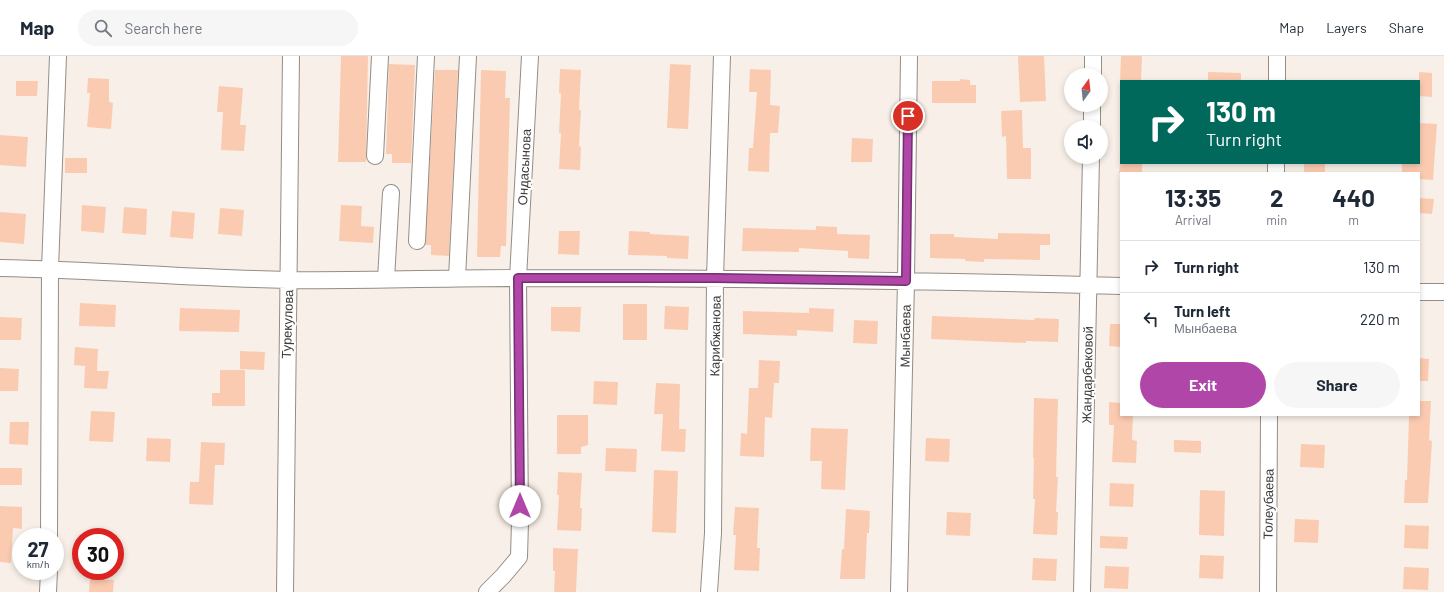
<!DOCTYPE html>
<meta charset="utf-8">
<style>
body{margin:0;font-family:Barlow,sans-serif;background:#f6f6f7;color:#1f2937;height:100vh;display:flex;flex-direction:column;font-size:15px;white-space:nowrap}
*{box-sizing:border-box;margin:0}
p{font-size:13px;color:#747a83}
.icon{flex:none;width:22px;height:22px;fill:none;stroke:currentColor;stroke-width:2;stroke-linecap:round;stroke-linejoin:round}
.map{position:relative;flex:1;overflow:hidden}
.panel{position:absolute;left:1120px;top:116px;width:300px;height:244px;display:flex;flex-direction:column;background:#fff;border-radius:0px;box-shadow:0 2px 6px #0003}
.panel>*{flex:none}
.banner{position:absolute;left:1120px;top:24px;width:300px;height:84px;border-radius:0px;box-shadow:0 2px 6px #0003;background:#00695c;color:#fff;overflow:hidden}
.needle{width:26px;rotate:15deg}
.tools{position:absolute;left:1064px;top:12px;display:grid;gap:8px}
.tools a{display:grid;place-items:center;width:44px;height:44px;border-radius:50%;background:#fff;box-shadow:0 2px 6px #0003;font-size:20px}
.speed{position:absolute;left:12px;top:472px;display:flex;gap:8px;font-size:20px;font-weight:700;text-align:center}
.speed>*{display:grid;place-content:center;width:52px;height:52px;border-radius:50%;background:#fff;box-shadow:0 2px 6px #0003;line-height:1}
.speed small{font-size:10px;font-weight:400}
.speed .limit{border:6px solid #d22;background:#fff;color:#111}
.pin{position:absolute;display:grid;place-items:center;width:34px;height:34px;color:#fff;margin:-17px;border:2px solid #fff;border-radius:50%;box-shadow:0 1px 4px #0007}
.me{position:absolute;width:44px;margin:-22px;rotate:0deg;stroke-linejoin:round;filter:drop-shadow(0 0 3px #0008)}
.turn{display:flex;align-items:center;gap:14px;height:84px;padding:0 20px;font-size:18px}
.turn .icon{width:52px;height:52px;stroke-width:2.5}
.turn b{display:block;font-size:28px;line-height:34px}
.eta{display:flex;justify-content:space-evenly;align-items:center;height:68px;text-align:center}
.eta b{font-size:24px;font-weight:700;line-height:28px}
.primary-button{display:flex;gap:8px;margin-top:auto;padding:8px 20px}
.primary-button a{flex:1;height:46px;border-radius:24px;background:#af46a8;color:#fff;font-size:16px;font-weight:700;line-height:46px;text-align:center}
.primary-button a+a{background:#f6f6f7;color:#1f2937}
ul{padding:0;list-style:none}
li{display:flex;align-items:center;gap:12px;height:52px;padding:0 20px;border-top:1px solid #e0e1e3}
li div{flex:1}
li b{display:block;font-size:15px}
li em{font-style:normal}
header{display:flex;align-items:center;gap:24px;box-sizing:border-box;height:56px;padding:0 20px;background:#fff;border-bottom:1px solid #e0e1e3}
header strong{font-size:19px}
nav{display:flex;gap:22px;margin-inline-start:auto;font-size:14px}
.search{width:280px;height:36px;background:#f6f6f7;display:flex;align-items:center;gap:10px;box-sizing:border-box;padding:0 14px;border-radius:22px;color:#747a83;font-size:15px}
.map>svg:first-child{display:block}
.building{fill:#fbcbb1}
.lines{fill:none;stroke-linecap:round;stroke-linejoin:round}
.minor-casing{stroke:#948d86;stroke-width:18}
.minor{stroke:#fff;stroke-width:16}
.route-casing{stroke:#722e6d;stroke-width:10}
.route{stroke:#af46a8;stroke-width:7}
.labels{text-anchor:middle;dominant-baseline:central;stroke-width:4;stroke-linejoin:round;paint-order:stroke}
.street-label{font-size:13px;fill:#3d3a37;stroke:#fff}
</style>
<header>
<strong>Map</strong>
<div class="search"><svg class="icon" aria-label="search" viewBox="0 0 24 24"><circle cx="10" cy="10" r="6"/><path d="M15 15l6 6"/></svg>Search here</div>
<nav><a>Map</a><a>Layers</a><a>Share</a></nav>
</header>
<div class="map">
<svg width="1444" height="536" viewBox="0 0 1444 536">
<rect width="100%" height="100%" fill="#f8f0e8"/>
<path class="building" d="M341 0H368L366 106H338Z
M1018 0H1044L1046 45 1020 46Z
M1121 0H1142L1141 25H1120Z
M389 8 415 9 411 107H392V98H386Z
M670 8 691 9 688 73 667 72Z
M560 13 581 14 579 54H581L579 90 581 91 580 114 559 113 561 77H559L561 37H559Z
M750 13 771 14 770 49 780 50 778 77H770L769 116 748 115 749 92H753L757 36H749Z
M435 14H458L449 200 431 199V189H425Z
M481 14 506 15 505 42H510L506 190H501L500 201H477Z
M1208 16 1241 17V25H1208Z
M1419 16 1432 17V41L1419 40Z
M88 22 109 23V46L113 47 111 73 87 71 90 37H87Z
M960 23 970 24V29H976V47H932V25H960Z
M16 25H38L37 40H16Z
M219 30 243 32 240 69H246L244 95 221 94 223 56H217Z
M1022 54 1023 92H1031V123H1007L1006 80 1002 81 1001 55Z
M1419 67 1437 68 1433 124 1419 123V117H1402V107H1419Z
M0 79 28 81 26 111 0 109Z
M852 82 873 83 872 106H851Z
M65 102H87V117H65Z
M1120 107H1142V117H1119Z
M1304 107H1325V117H1304Z
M1419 142 1434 143 1432 158 1419 157Z
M82 149 106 151 104 177 81 175Z
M341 149 362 150 361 170 374 171 373 187 339 185Z
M124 151 147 153 146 179 122 177Z
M220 152 244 154 242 180 218 178Z
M172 155 195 157 193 183 170 181Z
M0 156 26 158 24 188 0 186Z
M816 170 837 171V178L870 179 869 203 848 202V195L799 192V196L742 195 743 172 816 174Z
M559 175H580L579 199 558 198Z
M629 175 650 176V178L689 180 688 203 667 202V200L628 199Z
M998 177 1050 178V189H1040V204L984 203V206L965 205V203L930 202V178H954V181L998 183Z
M80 247 116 249 115 271 79 270Z
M623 248H647V284H623Z
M665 250 689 251 688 274 664 273Z
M551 251H581L580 276 551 275Z
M180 252 240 254 239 276 179 275Z
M809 252 834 253 833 276 797 274V280L743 278V255L809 257Z
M932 260 1034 264 1035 262 1059 263 1058 286 1026 285V287L931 283Z
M0 261 22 262 21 284H0Z
M854 264 878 265 877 288 853 287Z
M1110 268H1121V291L1109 290Z
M75 291 98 293 97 315H109L107 333 84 332 85 310 74 309Z
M240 295 265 296 264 314 240 313Z
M1419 302 1429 303 1428 325H1419Z
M759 304 780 305 779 327H774L772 362 765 361 764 401 740 400 741 377 747 378 749 332H758Z
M0 312 19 313 18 335H0Z
M220 314H245V350H212V337H220Z
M594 325 618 326 617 349 593 348Z
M656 327 680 328 679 373H686L685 396 661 395 663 358H654Z
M1034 342 1058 343 1056 421H1058L1056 456H1058L1057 479 1033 478 1035 443H1033L1034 402H1033Z
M1419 345H1431L1429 384 1432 385 1428 447H1404L1405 424H1407L1409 359H1419Z
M1109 346 1121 347V359H1133L1132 384 1137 385 1136 407 1112 406 1114 369H1109Z
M91 355 115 356 113 386 89 385Z
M557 359H588V389L581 391V398H557Z
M10 366H29L28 389 9 388Z
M811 372 848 373 845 434 821 433 822 405H810Z
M147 382 171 383 170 406 146 405Z
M926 382 950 383 949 406 925 405Z
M1174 384 1201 385V397L1174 396Z
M201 386 225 387 224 409H215L213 449 189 448 190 426H199Z
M1301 388 1325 389 1324 412 1300 411Z
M606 392 637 393 636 416 605 415Z
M0 412H22V429H0Z
M654 414 678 415 676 477 652 476Z
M558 416 582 417 580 452H582L581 475 557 474 559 439H557Z
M1110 427 1134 428 1133 451 1109 450Z
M1200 434 1225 435 1224 480 1199 479Z
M0 450 22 451V473L13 472 11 507 0 506Z
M735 451 759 452 757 492H760L759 515 734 514 736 479H733Z
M846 453 870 455 869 477H867L865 523H840L842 493H844Z
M947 456 971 457 970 480 946 479Z
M1295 463 1319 464 1318 487 1294 486Z
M1405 469 1429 470 1428 493 1404 492Z
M1100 480 1128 481 1127 493 1100 492Z
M553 492 578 493 576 536H554L555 515H553Z
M1200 499 1224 500 1223 523 1199 522Z
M1033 502 1057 503 1056 525 1032 524Z
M1105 510 1129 511 1128 533 1104 532Z
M1404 511 1429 512 1428 534 1403 533Z
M90 523 114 524 113 536H89Z"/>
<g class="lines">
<g class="minor-casing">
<path id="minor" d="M1093 19V0
M1277 25V0
M1092 71V49
M375 100 380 0
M1276 117V107
M417 185 426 0
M0 212C96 214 191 222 287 224 364 225 441 222 518 222 719 222 920 224 1121 230
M457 222 468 0
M386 223 391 137
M1419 236H1444
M49 481 50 213 58 0
M48 536 49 515
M285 536 291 0
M487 536 503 520 519 501 520 465 518 222 530 0
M709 536 713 477 715 222 722 0
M899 536 906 225 909 0
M1082 536 1091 101
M1268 536 1269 359"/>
</g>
<use href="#minor" class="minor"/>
</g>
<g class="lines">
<g class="route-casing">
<path id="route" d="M520 450 518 222H715L906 225 908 60"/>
</g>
<use href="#route" class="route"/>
</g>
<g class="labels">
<g class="street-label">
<text transform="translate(524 111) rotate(-87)">Ондасынова</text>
<text transform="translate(287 268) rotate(-88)">Турекулова</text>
<text transform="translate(715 280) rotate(-89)">Карибжанова</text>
<text transform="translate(905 280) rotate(-89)">Мынбаева</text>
<text transform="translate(1087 319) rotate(-89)">Жандарбековой</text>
<text transform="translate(1268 448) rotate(-89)">Толеубаева</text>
</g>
</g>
</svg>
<div class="tools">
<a><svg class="needle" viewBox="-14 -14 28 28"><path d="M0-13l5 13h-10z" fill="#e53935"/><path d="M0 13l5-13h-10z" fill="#747a83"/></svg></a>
<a><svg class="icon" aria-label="sound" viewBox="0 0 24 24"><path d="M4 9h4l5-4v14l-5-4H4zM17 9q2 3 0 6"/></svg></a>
</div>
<div class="speed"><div>27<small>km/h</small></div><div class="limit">30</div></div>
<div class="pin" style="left:908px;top:60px;background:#d93025"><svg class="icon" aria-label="arrive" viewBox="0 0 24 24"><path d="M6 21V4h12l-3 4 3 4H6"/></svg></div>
<svg class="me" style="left:520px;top:450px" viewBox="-20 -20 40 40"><circle r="19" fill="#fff"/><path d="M0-13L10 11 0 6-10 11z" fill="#af46a8"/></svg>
<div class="banner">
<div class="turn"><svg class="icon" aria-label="right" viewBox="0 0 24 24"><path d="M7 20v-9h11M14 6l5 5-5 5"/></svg><div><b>130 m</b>Turn right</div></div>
</div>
<section class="panel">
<div class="eta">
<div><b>13:35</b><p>Arrival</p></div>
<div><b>2</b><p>min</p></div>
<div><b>440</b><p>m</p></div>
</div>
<ul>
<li><svg class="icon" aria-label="right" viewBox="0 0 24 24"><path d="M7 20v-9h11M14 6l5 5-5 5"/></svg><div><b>Turn right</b></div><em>130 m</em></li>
<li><svg class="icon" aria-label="left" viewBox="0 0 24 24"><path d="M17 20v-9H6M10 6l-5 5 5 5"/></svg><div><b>Turn left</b><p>Мынбаева</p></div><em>220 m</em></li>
</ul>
<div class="primary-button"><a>Exit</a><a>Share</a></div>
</section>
</div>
